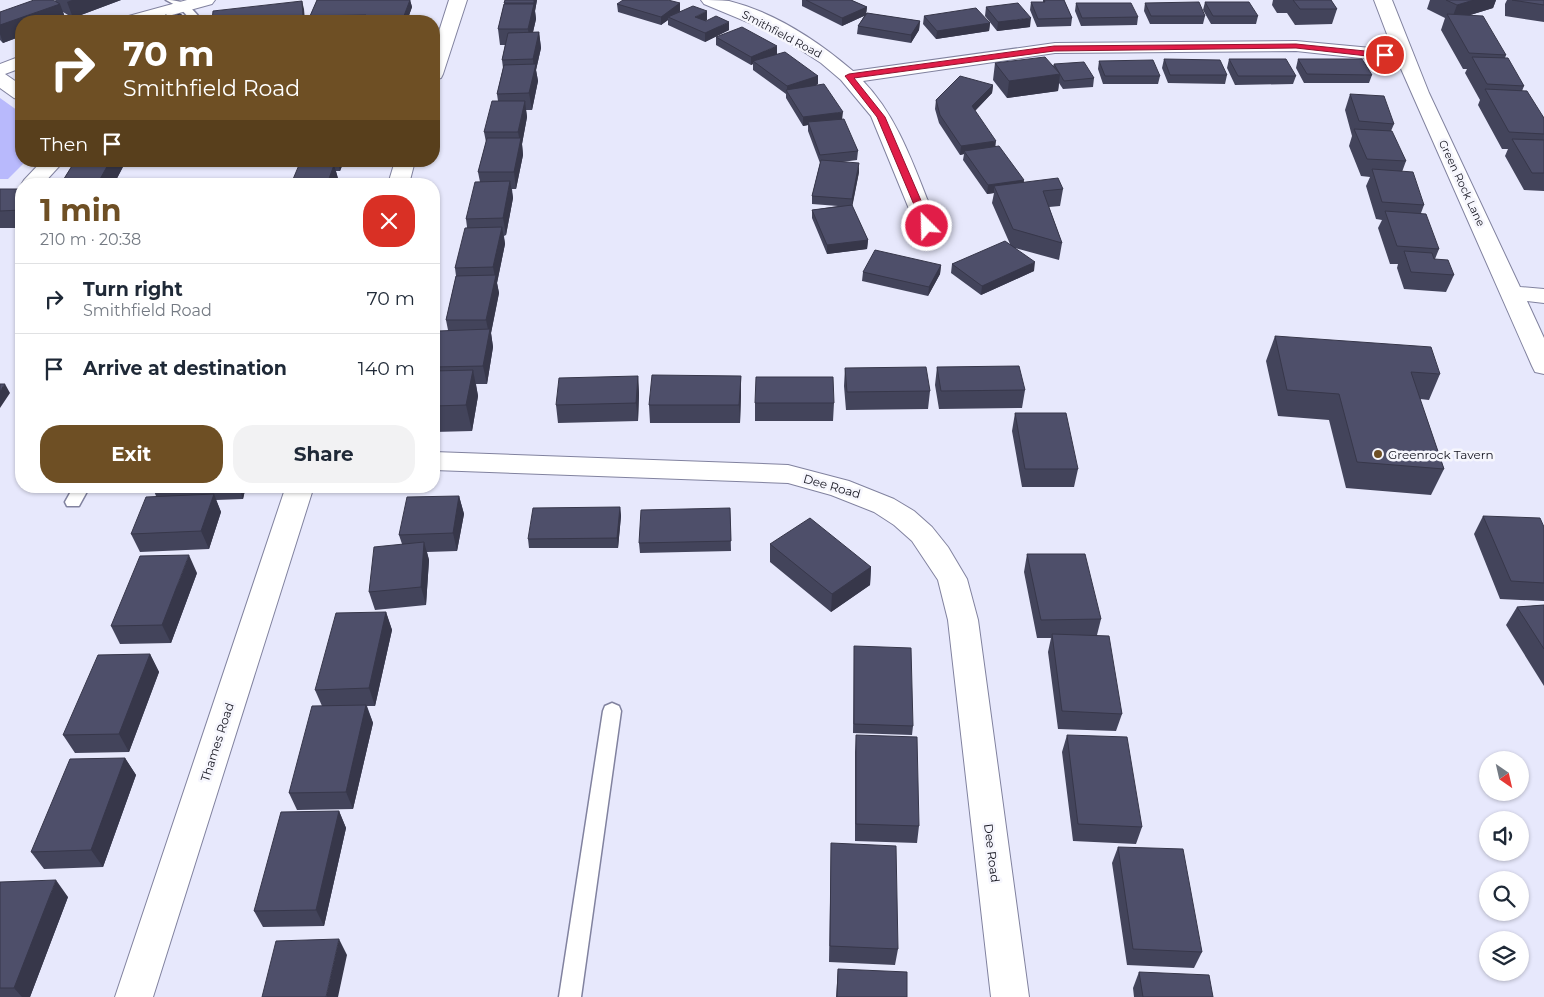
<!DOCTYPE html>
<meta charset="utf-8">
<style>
body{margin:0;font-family:Montserrat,sans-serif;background:#f2f2f3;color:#1f2937;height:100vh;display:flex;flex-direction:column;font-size:19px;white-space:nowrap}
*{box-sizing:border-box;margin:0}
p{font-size:16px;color:#747a83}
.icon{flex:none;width:28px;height:28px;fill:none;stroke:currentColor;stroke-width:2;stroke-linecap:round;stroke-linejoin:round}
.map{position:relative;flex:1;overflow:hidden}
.details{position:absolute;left:15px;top:178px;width:425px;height:315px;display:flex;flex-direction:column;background:#fff;border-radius:20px;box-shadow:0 1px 4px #0004}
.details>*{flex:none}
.hud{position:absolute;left:15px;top:15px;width:425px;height:152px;border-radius:20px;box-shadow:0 1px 4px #0004;background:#6e4f24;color:#fff;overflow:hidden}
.needle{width:32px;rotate:146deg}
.tools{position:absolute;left:1479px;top:751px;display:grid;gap:10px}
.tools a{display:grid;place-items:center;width:50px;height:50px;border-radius:50%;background:#fff;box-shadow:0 1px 4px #0004;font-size:25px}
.pin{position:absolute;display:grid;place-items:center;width:42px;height:42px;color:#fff;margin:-21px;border:2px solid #fff;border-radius:50%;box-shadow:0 1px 5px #0007}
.me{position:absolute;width:55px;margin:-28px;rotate:337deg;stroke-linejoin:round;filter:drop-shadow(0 0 4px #0008)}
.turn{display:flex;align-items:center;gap:18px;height:105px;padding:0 25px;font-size:22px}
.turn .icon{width:65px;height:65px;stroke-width:2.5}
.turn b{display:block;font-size:35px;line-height:42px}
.then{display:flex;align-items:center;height:48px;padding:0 25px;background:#0003;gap:10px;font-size:19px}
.round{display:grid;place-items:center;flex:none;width:52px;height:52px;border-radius:20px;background:#f2f2f3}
.headline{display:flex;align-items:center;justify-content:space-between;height:85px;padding:0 25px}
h1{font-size:30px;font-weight:700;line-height:38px;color:#6e4f24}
.primary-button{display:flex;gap:10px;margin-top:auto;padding:10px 25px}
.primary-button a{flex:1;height:58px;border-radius:20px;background:#6e4f24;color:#fff;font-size:20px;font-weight:700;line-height:58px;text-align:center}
.primary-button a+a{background:#f2f2f3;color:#1f2937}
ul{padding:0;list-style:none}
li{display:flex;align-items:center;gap:15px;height:70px;padding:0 25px;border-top:1px solid #e0e1e3}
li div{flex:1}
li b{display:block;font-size:19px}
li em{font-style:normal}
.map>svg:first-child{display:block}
.green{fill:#b8b9fc}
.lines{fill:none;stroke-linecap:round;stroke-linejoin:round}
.service-casing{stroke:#81829f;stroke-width:3}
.minor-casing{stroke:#81829f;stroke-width:2}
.service{fill:#fff;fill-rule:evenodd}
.minor{fill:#fff;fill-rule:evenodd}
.wall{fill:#43445b}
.shaded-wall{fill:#37374a}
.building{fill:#4e4f6a;stroke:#37374a}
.route{fill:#e11d48;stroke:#92132f}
.poi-dot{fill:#6e4f24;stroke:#f6f6fd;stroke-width:2}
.labels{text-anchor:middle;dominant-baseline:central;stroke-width:5;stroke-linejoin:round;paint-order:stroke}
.far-street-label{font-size:11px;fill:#14141f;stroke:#f6f6fd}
.poi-label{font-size:12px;fill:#14141f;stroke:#f6f6fd;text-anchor:start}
.street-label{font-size:12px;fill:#14141f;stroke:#f6f6fd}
</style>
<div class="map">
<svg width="1544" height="997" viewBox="0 0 1544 997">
<rect width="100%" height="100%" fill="#e7e8fc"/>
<path class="green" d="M0 98 21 113V161H26L8 179H0Z"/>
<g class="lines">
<g class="service-casing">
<path id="service" d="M166 0C184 0 191 6 202 21H192L179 7Z
M74 486H90L79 506H67L65 502Z
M612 703 619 706 621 711 581 997H559L603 711 605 706Z"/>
</g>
<g class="minor-casing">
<path id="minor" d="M187 0H215L212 4 150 21H122L125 17Z
M449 0H467L443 74 441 78 434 80V47Z
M701 0C710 0 720 0 729 1 774 12 818 41 853 71L1055 43 1296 41 1393 50 1374 0H1392L1429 93 1520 287 1544 289V303L1527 301 1544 338V374L1535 372 1532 366 1398 62 1296 51 1055 53 863 81C901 120 917 176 938 226L935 231 927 233 919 231 916 226 871 116 841 80 821 63 776 34 704 4Z
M21 56V68L5 74 21 85V100L14 98 0 88V64Z
M42 161H64L43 184 21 185 24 180Z
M395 161H415L409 184H388Z
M434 452 788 465 849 481 894 499 914 511 932 527 948 547 967 579 978 620 1029 997H991L948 620 938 580 912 541 894 525 874 512 831 495 788 483 434 470Z
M286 486H314L153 997H115Z"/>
</g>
<use href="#service" class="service"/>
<use href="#minor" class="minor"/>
</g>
<path class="wall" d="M55 0H121L73 18 63 12 66 20 3 43 0 40V12L56 2Z
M317 0H410L412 7 407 21H311L310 16Z
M505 0H537L535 11 536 19 533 32H539L541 48 536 70 538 81 532 110H526L527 117 522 144 523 155 516 189H512L513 198 506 235 504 236 505 244 497 283 499 293 491 333 493 347 487 384H476L478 396 472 431 434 432V348L448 330 446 320 456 276 455 268 467 227 466 219 480 182 478 172 486 142 484 132 498 101 497 94 503 68 502 60 505 45H500L498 29Z
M802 0H851L867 7 866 13 920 21 919 30 911 43 857 34 858 26 864 16 842 26 802 6Z
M1043 0H1064L1072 18 1071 26 1037 27 1030 10 1031 2H1043Z
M1273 0H1331L1337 9 1332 24 1295 25 1287 13H1277L1272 5Z
M1430 0H1496L1493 8 1470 15 1506 55 1505 58 1524 86 1522 91 1544 118V191L1524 190 1505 156 1508 149H1502L1478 105 1480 100 1465 73 1467 69H1463L1441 30 1445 18 1427 9Z
M1507 0H1544V22L1505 16V4Z
M1205 2 1258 16 1256 24H1211L1203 10Z
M680 3V11L707 20 705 21 729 30 705 42 668 25V20L661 25 618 12 617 4Z
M1076 3 1138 17 1137 25 1081 26 1075 11Z
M1145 3 1205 16 1203 24H1150L1144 11Z
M986 7 1030 27 997 31 985 16Z
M924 16 990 23 989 31 936 39 923 24Z
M716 37 777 54 818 76V84L815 86 842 119 858 151 857 160 842 162 859 172 852 206 868 240 867 249 827 254 812 218V210L838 206 812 204V196L820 163 808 131V125L803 126 786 98V94L753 70V64L751 65 716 45Z
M1164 59 1227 75 1225 84 1168 83 1162 68Z
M1229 59 1296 76 1293 84 1235 85 1227 68Z
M1298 59 1372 75 1369 83H1304L1296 68Z
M1099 61 1160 76 1158 84H1103L1098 69Z
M995 63 1053 66 1054 64 1094 78 1093 87 1063 89 1059 83 1058 91 1007 98 993 80Z
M993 85 992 93 975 111 995 147 1024 182 1063 189 1060 206 1049 207 1062 243 1059 260 1015 248 1034 271 981 295 951 273 952 264 1010 244 992 203 994 193 987 194 963 160 964 154 960 155 939 123 935 109 936 100Z
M1350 94 1394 124 1391 131 1406 161 1402 172 1424 205 1421 213 1439 249 1435 259 1454 275 1446 292 1404 289 1397 268 1398 264H1390L1378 228 1382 220 1376 219 1366 186 1370 177 1361 176 1349 146 1352 136 1345 110Z
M75 161H125V163L114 184H63L62 182Z
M303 161H344L340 171H336L339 182 338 184H291L304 165Z
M0 189H21V228H0Z
M941 265 940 274 928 296 862 281 863 272Z
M1275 336 1440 374 1429 400 1420 399 1444 469 1431 495 1346 488 1329 420 1278 416 1266 361Z
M937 367 1025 390 1022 408 939 409 935 385Z
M845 368 930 391 928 409 846 410 844 386Z
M638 376 639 394 638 421 558 423 556 405Z
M741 376V394L740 423H650L649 405Z
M755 403H834L833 421H755Z
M1015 413 1078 469 1074 487H1022L1012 431Z
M152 486H246L243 499 216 500 221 512 209 549 140 552 131 534 156 496Z
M459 496 464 514 457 551 427 552 429 560 426 605 375 610 369 592 402 544 399 535Z
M620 507 621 516 618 548H529L528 539Z
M730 508 731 551 640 553 639 543Z
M1483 516 1544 527V601L1500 599 1474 534Z
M770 544 871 567 870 585 831 612 770 562Z
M1027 554 1101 619 1097 635 1122 714 1116 731 1058 729 1048 652 1051 638H1037L1024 572Z
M197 573 171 643 120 644 111 626Z
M1544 605V686L1506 625 1517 607Z
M386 612 392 630 375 706H367L373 723 353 809 297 810 289 793 322 706 315 690Z
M854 646 913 726 912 735 853 733Z
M150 654 159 672 129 752 75 753 63 735Z
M856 735 919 826 917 843 855 841V752Z
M1067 735 1142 827 1136 844 1073 841 1062 752Z
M125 758 136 775 103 867 44 869 31 852Z
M339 811 346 828 324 926 263 927 254 911Z
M831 843 898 949 895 965 829 962Z
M1118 847 1202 952 1194 968 1127 965 1112 863Z
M0 882 68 897 30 997H0Z
M838 969 907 997H836Z
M1139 972 1213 997H1134L1133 988Z"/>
<path class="shaded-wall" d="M72 0H121L73 18 67 2Z
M410 0 412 7 407 21H402Z
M534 0H537L535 11 536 19 530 45 528 29Z
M1474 0H1496L1493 8 1451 21 1457 5Z
M302 1 304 9 305 21H260Z
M680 3V11L668 17V20L661 25V17Z
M60 4 66 20 62 21H21V36L3 43 0 34V25Z
M867 7 866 15 842 26V18Z
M707 11V20L696 25 695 17Z
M1031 18 1030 27 997 31 998 22Z
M920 21 919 30 911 43V35Z
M729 22V30L705 42V33Z
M990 23 989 31 936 39 937 31Z
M539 32 541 48 536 70 538 81 532 110 529 93 534 70 533 59Z
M777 46V55L753 61V64L751 65V57Z
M1060 74 1058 91 1007 98 1009 81Z
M818 76V84L789 94 787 91V86Z
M993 85 992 93 971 115 972 106Z
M525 101 527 117 522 144 523 155 516 189 514 172 520 142 518 132Z
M843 112 842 120 808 122V125L803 126V117Z
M996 141 995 150 964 151V154L960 155 961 146Z
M110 161H124L125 163 114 184H100L99 181Z
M338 161H344L340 171Z
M859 163V172L852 208V199Z
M334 165 339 182 338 184H327Z
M1024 180 1023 189 994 186V193L987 194 988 185Z
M510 181 513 198 506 235 503 218Z
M502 227 505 244 497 283 499 293 491 333 493 347 487 384 483 366 489 334 486 320 495 277 493 267Z
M868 240 867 249 827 254V245Z
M1035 262 1034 271 981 295 982 286Z
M941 265 940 274 928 296 929 287Z
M473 370 478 396 472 431 466 405Z
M638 376 639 394 638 421 636 403Z
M741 376V394L740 423 739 405Z
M5 384 10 393 0 408V391Z
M238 486H246L243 499Z
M214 494 221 512 209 549 201 531Z
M459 496 464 514 457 551 453 533Z
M620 507 621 516 618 548 617 538Z
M424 542 429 560 426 605 421 587Z
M189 555 197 573 171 643 162 625Z
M871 567 870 585 831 612 832 594Z
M386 612 392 630 375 706 369 688Z
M150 654 159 672 129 752 119 734Z
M366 705 373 723 353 809 346 792Z
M125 758 136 775 103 867 91 850Z
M339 811 346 828 324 926 316 910Z
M56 880 68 897 30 997H22L14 988Z
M339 939 347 955 338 997H326Z"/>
<path class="building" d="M34 0H53L60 4 0 25V12Z
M317 0H410L402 21H363L366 15 310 16Z
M505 0H534V3H504Z
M623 0H668L680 3 661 17 617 4Z
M806 0H851L867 7 842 18Z
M1044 0H1064L1072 18 1038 19 1031 2H1045Z
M1293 0H1331L1337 9H1300Z
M1446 0H1474L1457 5Z
M1512 0H1544V5Z
M302 1 303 16 260 21H212L213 11Z
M1199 2 1205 16H1151L1145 3Z
M1205 2H1249L1258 16H1213Z
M1018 3 1031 18 998 22 986 7Z
M1076 3H1131L1138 17 1082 18Z
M504 4H534L528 29H498Z
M693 6 707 11 695 17 706 21 716 16 729 22 705 33 668 17Z
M976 8 990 23 937 31 924 16Z
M867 13 920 21 911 35 858 26Z
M180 14 192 21H148L166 15 170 17Z
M1447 14 1483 16 1506 55 1469 53Z
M742 27 777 46 751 57 716 37Z
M539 32 533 59 502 60 508 33Z
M785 52 818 76 787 86 753 61Z
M1045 57 1060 74 1009 81 995 63Z
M1472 57 1508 58 1524 86 1487 84Z
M1164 59 1220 60 1227 75H1170Z
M1229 59H1286L1296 76H1238Z
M1298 59H1362L1372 75 1307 74Z
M1153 60 1160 76H1105L1099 61Z
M1084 62 1094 78 1064 81 1054 64Z
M536 64 529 93 497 94 504 65Z
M960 76 993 85 972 106 996 141 961 146 940 115 936 100Z
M824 84 843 112 803 117 786 90Z
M1485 89 1527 91 1544 118V134L1509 132Z
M1350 94 1384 96 1394 124 1359 121Z
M492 101H525L518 132H484Z
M844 119 858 151 820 155 808 122Z
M1354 129 1392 131 1406 161 1367 159Z
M487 138H521L514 172H478Z
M1512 139 1544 140V173H1532Z
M999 146 1024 180 988 185 964 151Z
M821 160 859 163 852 199 812 196Z
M75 161H110L99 181 62 182Z
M299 165H334L327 184H291Z
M1372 169 1413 172 1424 205 1382 202Z
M1058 178 1063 189 1043 191 1062 243 1013 229 994 186Z
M510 181 503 218 466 219 475 182Z
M0 189H21V210L0 211Z
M852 205 868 240 827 245 812 210Z
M1385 211 1426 214 1439 249 1397 246Z
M502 227 493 267 455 268 465 228Z
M1005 241 1035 262 982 286 952 264Z
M875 250 941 265 929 287 863 272Z
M1404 251 1432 253 1434 259 1448 260 1454 275 1411 272Z
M496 275 486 320H446L456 276Z
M490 329 483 366 434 367V348L438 331Z
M1275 336 1431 347 1440 374 1411 372 1444 469 1357 462 1339 394 1287 390Z
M1019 366 1025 390 941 391 937 367Z
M926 367 930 391 847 392 845 368Z
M473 370 466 405 434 406V371Z
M652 375 741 376 739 405H649Z
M638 376 636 403 556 405 559 378Z
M756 377H833L834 403H755Z
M0 384H5L0 391Z
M1015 413H1066L1078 469H1025Z
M214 494 201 531 131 534 146 497Z
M459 496 453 533 399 535 407 497Z
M620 507 617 538 528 539 533 508Z
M730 508 731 541 639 543 641 510Z
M1483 516 1540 518 1544 527V583L1511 581Z
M810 518 871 567 832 594 770 544Z
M424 542 421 587 369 592 374 547Z
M1027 554H1085L1101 619 1041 620Z
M189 555 162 625 111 626 140 556Z
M1544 605V649L1517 607Z
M386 612 369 688 315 690 336 613Z
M1052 634 1109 636 1122 714 1062 711Z
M854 646 911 648 913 726 854 724Z
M150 654 119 734 63 735 98 655Z
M366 705 346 792 289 793 312 706Z
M856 735 917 737 919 826 856 824Z
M1067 735 1127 737 1142 827 1078 824Z
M125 758 91 850 31 852 70 759Z
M339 811 316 910 254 911 281 812Z
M831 843 896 846 898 949 830 946Z
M1118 847 1183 849 1202 952 1133 949Z
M56 880 14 988H0V882Z
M339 939 326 997H262L276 941Z
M838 969 907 972V997H837Z
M1139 972 1209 975 1213 997H1143Z"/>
<path class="route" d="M1296 44 1385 53 1389 55 1385 58 1296 48 1054 51 854 78 885 117 932 226 927 228 923 226 877 117 845 76 849 74 1054 46Z"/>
<circle class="poi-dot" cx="1378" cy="454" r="5"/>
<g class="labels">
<g class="far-street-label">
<text transform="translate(782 34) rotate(28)">Smithfield Road</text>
<text transform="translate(1462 183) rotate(65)">Green Rock Lane</text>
</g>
<g class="poi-label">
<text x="1388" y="454">Greenrock Tavern</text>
</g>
<g class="street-label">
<text transform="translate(832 486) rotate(16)">Dee Road</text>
<text transform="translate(217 742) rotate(-72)">Thames Road</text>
<text transform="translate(992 853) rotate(83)">Dee Road</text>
</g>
</g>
</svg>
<div class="tools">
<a><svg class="needle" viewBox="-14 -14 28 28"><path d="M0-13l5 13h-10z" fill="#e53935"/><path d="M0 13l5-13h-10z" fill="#747a83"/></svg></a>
<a><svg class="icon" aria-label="sound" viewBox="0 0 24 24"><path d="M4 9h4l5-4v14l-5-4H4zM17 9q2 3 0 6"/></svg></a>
<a><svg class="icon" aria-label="search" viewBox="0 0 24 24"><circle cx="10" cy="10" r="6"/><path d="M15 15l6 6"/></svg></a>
<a><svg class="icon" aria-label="layers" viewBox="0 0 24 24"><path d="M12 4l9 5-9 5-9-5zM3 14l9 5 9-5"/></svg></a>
</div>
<div class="pin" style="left:1385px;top:55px;background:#d93025"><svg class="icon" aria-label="arrive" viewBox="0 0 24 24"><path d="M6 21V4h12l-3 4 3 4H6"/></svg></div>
<svg class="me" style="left:927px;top:226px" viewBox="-20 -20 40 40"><circle r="17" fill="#e11d48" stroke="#fff" stroke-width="3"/><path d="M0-11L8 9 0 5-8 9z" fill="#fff"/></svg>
<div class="hud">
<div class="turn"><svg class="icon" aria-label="right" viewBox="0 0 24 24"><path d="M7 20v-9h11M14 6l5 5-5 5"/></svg><div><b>70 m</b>Smithfield Road</div></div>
<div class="then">Then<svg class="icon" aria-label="arrive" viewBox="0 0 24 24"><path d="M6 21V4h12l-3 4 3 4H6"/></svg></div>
</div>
<section class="details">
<div class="headline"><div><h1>1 min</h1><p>210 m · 20:38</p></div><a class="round" style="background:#d93025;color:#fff"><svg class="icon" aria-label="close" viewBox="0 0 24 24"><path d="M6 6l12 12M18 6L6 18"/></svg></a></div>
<ul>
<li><svg class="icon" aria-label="right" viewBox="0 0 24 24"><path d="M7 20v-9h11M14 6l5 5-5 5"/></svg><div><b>Turn right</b><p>Smithfield Road</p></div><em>70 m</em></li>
<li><svg class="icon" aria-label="arrive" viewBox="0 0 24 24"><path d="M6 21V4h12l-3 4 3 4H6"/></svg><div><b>Arrive at destination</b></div><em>140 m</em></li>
</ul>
<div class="primary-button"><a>Exit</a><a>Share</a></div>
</section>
</div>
